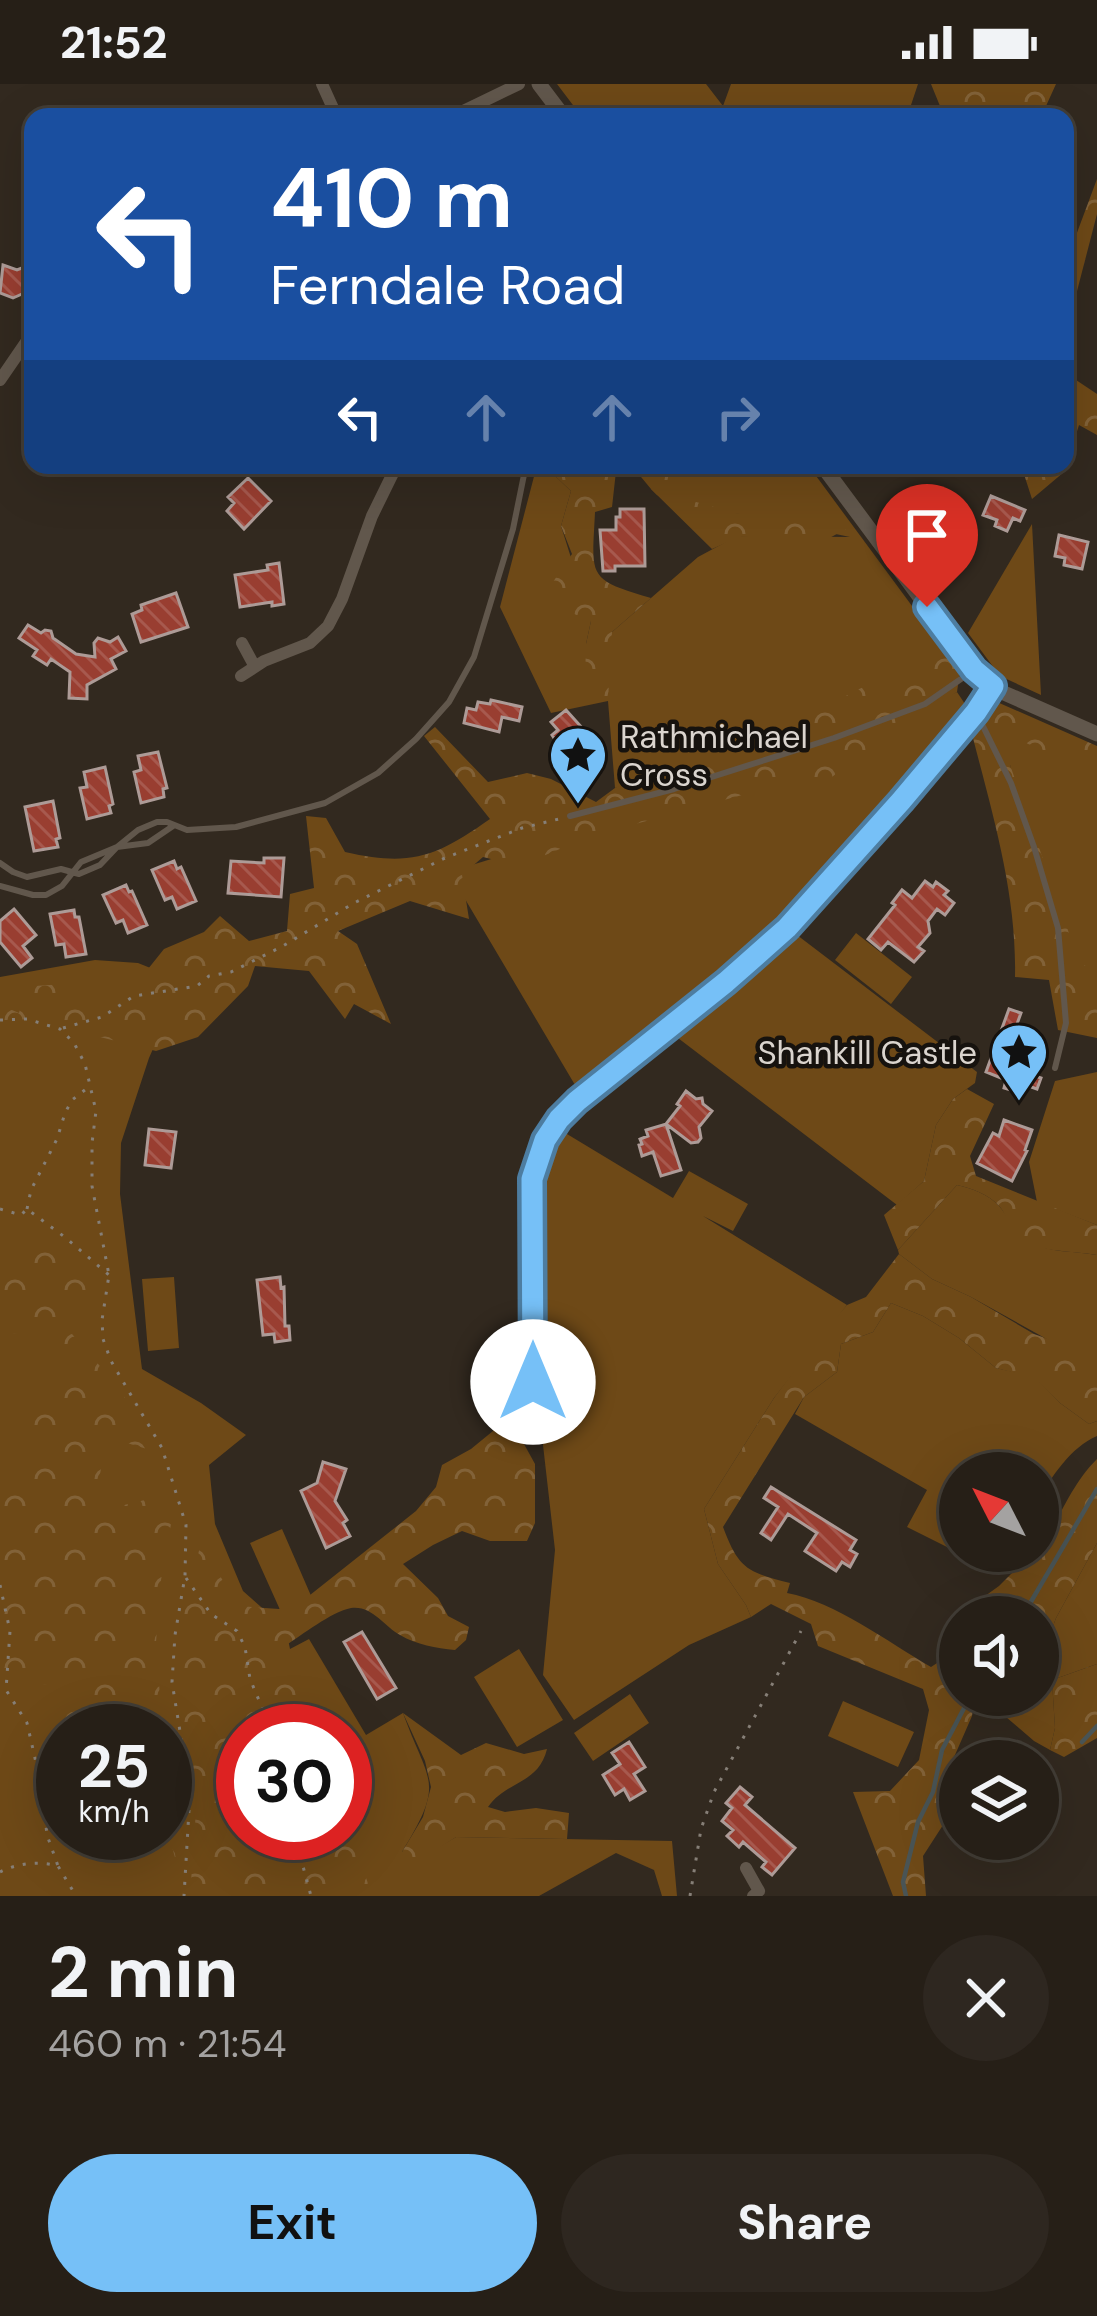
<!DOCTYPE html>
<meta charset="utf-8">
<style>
body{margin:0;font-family:"DM Sans",sans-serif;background:#2e2720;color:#f1f3f6;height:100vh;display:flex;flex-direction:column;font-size:45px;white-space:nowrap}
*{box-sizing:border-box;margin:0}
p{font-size:39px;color:#a4a2a1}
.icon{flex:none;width:66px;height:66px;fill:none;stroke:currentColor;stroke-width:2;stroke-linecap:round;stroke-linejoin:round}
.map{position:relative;height:1812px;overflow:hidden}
.panel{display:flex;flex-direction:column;background:#261f17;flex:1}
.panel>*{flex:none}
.top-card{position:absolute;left:24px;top:24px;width:1050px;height:366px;border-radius:24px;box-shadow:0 12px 48px #0002,0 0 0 3px #423d36;background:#1a4fa0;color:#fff;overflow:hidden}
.needle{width:78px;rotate:312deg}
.buttons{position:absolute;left:939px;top:1368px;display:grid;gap:24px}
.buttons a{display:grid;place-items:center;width:120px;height:120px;border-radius:50%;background:#261f17;box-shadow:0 12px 48px #0002,0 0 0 3px #423d36;font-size:60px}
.speed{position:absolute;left:36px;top:1620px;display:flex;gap:24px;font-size:60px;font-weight:700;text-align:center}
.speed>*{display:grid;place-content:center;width:156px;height:156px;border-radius:50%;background:#261f17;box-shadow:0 12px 48px #0002,0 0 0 3px #423d36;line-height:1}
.speed small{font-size:30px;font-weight:400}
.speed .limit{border:18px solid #d22;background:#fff;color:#111}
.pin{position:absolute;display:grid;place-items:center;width:102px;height:102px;color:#fff;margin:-123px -51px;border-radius:50% 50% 50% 0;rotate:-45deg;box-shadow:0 0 12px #0007}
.pin .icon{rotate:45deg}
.me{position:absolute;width:132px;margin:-66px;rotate:0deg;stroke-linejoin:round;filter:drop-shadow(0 0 9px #0008)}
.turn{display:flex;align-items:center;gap:42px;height:252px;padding:0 48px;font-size:54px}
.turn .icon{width:156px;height:156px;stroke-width:2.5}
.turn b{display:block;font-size:84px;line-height:102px}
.lanes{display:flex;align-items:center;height:114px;padding:0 48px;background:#0003;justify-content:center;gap:60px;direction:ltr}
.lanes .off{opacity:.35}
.round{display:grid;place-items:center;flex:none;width:126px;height:126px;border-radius:63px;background:#2e2720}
.headline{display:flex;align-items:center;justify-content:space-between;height:204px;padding:0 48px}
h1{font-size:72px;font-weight:700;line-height:90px}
.button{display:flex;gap:24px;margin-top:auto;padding:24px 48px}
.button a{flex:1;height:138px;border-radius:72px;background:#76c0f7;color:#111;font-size:48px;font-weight:700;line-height:138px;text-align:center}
.button a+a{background:#2e2720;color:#f1f3f6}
.status{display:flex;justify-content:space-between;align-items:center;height:84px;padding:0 60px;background:#261f17;direction:ltr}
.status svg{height:33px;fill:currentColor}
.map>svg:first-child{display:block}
.green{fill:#6e4917;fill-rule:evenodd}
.forest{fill:url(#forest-crowns)}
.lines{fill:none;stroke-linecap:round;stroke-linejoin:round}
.stream{stroke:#495455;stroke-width:4.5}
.building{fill:url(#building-back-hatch);stroke:#ad9b97;stroke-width:3}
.path{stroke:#867f77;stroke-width:3;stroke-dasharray:3 9;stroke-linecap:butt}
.service{stroke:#61574c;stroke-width:6}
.minor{stroke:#61574c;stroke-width:12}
.tertiary{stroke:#61574c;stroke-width:15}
.route-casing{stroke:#4d7da1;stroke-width:30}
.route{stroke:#76c0f7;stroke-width:21}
.labels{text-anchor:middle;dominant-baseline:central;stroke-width:9;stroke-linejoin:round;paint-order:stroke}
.poi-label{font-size:33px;fill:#dad4ce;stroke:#16120e;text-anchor:start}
</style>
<div class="status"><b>21:52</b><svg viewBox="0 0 49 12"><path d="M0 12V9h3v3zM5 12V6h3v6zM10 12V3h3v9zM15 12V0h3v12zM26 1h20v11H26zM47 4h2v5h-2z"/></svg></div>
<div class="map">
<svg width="1097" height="1812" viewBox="0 0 1097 1812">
<defs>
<pattern id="forest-crowns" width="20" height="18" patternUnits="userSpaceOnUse" patternTransform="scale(3)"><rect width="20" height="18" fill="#6e4917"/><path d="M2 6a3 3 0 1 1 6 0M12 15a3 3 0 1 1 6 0" fill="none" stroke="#826238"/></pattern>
<pattern id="building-back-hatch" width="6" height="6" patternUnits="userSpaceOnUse" patternTransform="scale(3)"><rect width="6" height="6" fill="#993e31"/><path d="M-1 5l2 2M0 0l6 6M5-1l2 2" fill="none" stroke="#a7594e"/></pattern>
</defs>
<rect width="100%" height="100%" fill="#32291f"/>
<path class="green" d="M557 0H706L723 22 731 0H918L907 33H582Z
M537 381H554L553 390 571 407 561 442 591 537 586 560 612 548 698 473 737 452 850 453 735 429 715 439 657 411 651 405 655 381H808L960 587 615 704 608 617 551 629 500 523Z
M1032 440 1041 611 1000 592 968 549Z
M957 608 967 623 761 855 575 1001 449 788 756 694Z
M997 621 1097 671V899L1092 902 1042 828Z
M856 849 912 893 891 920 835 876Z
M797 851 977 988 975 999 953 1015 936 1041 924 1097 897 1121 674 951 767 880Z
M95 876 138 879 183 897 149 974 121 1059 120 1110 142 1285 201 1319 246 1351 209 1381 215 1440 243 1507 286 1545 290 1565 309 1555 366 1651 403 1629C429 1701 446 1696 402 1768L413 1778 456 1753 672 1757 677 1812H662L654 1786 616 1769 539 1812H0V893ZM63 1647H165V1749H63ZM243 1647H345V1749H243Z
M1097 988V1141L1037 1118 1029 1078 1055 997Z
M562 1047 673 1114 689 1087 748 1120 733 1147 703 1132 847 1221 774 1314 704 1425 718 1480 746 1521 751 1533 689 1561 574 1636 543 1591 555 1466 543 1361 540 1176 547 1072Z
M957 1101C973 1105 989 1110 1000 1123 1009 1133 1010 1147 1022 1154 1048 1170 1069 1166 1097 1171V1283L971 1213 932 1195 899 1170 898 1166Z
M174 1193 179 1264 148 1267 142 1195Z
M891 1219 923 1232 959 1254 996 1284 1035 1293 1060 1319 1089 1340 1097 1337V1352C1071 1363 1051 1393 1038 1417V1389H960V1467H1010L995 1478H977L907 1443 927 1406 795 1330 804 1313 837 1288 841 1260 873 1248Z
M282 1445 312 1514 281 1528 250 1459Z
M1097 1459V1580L1052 1596 1055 1644 1050 1666 1034 1657 1006 1633 1013 1611H1038V1569L1044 1567 1056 1534Z
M519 1565 563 1636 517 1663 474 1593Z
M630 1610 649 1639 593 1677 574 1649Z
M843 1617 914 1648 898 1683 828 1652Z"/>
<path class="forest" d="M931 0H1056L1041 33H937L940 22Z
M1097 95V130L1069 238 1073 294 1097 310V351L1079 341 1064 388 1032 415 1021 381H1065V181Z
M554 381H666L675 412 735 429 822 432 846 445 822 458 794 459 741 452 712 465 651 405 632 382 616 387 612 423 595 428C592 493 586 495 651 514L612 548 608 616 585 597 586 560 591 537 560 524 553 498 572 470 561 442 571 407 553 390Z
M942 562 960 587 957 608 884 651 832 693 792 704 746 710 591 752 519 782 483 773 462 791 469 835 410 817 338 847 357 860 391 940 354 920 345 935 309 887 255 882 248 902 198 953 156 967 28 935 0 938V921L19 929 22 918 35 902 78 899 88 912 118 910 109 886 140 895 164 865 204 848 220 832 249 857 287 847 290 810 314 804 306 732 326 734 345 768C411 783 436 773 490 735L424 652 435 643 488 698 527 689 551 695 596 718 615 704 671 674 767 653Z
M997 618 1097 662V688L1016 655 1010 681 1078 875 1097 893V954L1058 946 1049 896 1015 893C1017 811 993 732 973 654Z
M967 1005 994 1020 970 1072 976 1092 1097 1141V1171C1071 1166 1033 1170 1014 1149 1008 1142 1006 1130 1000 1123 989 1110 973 1105 957 1101L898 1166 884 1131 924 1097 936 1041 953 1015Z
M21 1153 40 1164 59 1156C66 1161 77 1168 81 1176 96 1201 88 1229 72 1250L119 1304 157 1368 107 1353 100 1390 120 1422 153 1414 171 1440 161 1496 156 1558 161 1627 179 1713 176 1777 165 1738V1647H119V1640L103 1631 96 1647H63V1650L46 1648 71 1626 76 1599 26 1601 0 1589V1403L38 1385 44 1366 0 1337V1329L27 1324 60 1293 72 1275C49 1258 30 1242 0 1252V1162Z
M899 1170 932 1195 971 1213 1034 1250 1090 1270 1097 1278V1337L1089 1340 1060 1319 1035 1294 996 1284 959 1254 923 1232 891 1219 873 1248 841 1260 837 1288 804 1313 723 1443C739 1486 748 1488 790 1499L787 1509C835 1518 888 1558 931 1583L960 1564V1611H975L972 1632 941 1703 943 1741 923 1772 926 1812H893L853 1708 890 1707 919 1676 929 1626 923 1605 818 1562 811 1540 771 1520 751 1533 746 1521 718 1480 704 1425 774 1314 821 1251 847 1221 866 1213Z
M516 1266 519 1351 535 1380V1439L527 1457H490L462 1447 433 1461 403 1480 438 1514 448 1532 469 1543 466 1556 455 1566C436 1564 417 1561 400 1551 384 1542 372 1521 351 1524 331 1528 302 1551 285 1562L315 1647H243V1749H345V1734L371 1808 369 1812H190L197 1712 176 1601 183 1522 201 1460 238 1522 279 1525 305 1515 416 1427 436 1403 442 1381 471 1365 493 1347 501 1332 503 1292Z
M1097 1375V1459L1056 1534 1044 1567 1038 1569V1533H983L985 1512 999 1502 1034 1467H1038V1462C1062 1435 1068 1404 1097 1375Z
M1097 1580V1654L1064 1673 1050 1666 1055 1644 1052 1596Z
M403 1629 461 1671 486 1659 524 1670 547 1665C538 1701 507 1696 488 1723L505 1728 536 1724 569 1729 567 1755 456 1753 392 1794 402 1768 423 1733 431 1703 425 1677Z"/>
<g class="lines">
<path class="stream" d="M1022 1533 1097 1405
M1082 1658 1097 1642
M906 1812 903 1798 918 1738 933 1708 942 1666 971 1611"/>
</g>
<path class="building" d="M3 181 17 186 27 182 33 197V205L13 214 0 209Z
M248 394 271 417 244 445 227 427 234 419 228 413Z
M991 412 1025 426 1020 437 1013 434 1007 447 995 442 997 436 983 431Z
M620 425H644L645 482H615V487H603L600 446H616V433H620Z
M1059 451 1088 458 1082 485 1064 481 1065 474 1055 472Z
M279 479 284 520 272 522V518L240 523 235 491 268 486 267 481Z
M176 509 188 543 141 558 132 530 142 526 141 521Z
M28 541 41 549 45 546 51 547 53 554 76 570 95 573 94 559 98 554 110 558 118 553 126 567 111 575 116 585 87 601V615L69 614 70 588 51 575 47 581 33 572 37 566 19 554Z
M491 616 522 623 519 637 502 633 499 648 464 639 467 624 476 626 478 618 490 620Z
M566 626 584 646 582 647 596 665 581 676 573 666 566 672 552 651 558 646 551 638Z
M158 668 167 704 163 705 164 713 141 719 134 688 141 686 138 672Z
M105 683 113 720 109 722 111 729 87 735 80 704 87 703 84 688Z
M53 717 60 754 56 755 58 763 34 767 25 723Z
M264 774H284L281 813 228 809 231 777 264 779Z
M174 777 177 785 181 783 196 817 177 825 172 813 165 816 152 786Z
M925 797 933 803 936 798 948 807 944 811 954 819 945 831 937 825 928 837 930 849 918 863 924 867 914 878 888 858 881 866 868 855 895 821 892 819 902 806 912 814Z
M126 801 129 808 132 807 147 841 128 849 123 836 116 839 103 811Z
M14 825 36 851 23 862 32 874 21 883 0 858V837Z
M74 826 75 833H79L86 870 66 873 64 860 56 861 50 830Z
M1009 925 1021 929 1002 981 1041 994 1037 1005 1020 999 1017 1008 1004 1004 1006 996 986 988Z
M686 1007 696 1015 702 1014 703 1020 712 1027 699 1043 701 1054 698 1058 691 1059 666 1040 680 1022 677 1020Z
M1004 1036 1032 1046 1025 1066 1027 1067 1012 1097 977 1079 993 1049 999 1052Z
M666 1040 681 1086 661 1092 653 1068 642 1072 639 1061 642 1060 640 1055 648 1052 646 1046Z
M149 1045 176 1048 171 1084 145 1081Z
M280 1193 281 1204 284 1203 285 1242H289L290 1256 275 1258 274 1250 263 1251 257 1196Z
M323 1378 346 1385 335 1417 347 1436 343 1439 350 1452 326 1464 301 1407 317 1399Z
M771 1403 856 1456 850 1466 857 1470 850 1483 842 1478 836 1487 805 1467 817 1449 788 1430 771 1456 761 1449 778 1423 764 1414Z
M362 1548 396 1604 377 1615 344 1558Z
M629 1658 645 1683 634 1690 645 1707 630 1716 624 1705 615 1711 603 1691 620 1680 612 1669Z
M740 1703 752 1713 745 1721 795 1764 772 1791 762 1783 766 1778 743 1758 739 1763 727 1752 733 1746 722 1737 732 1724 726 1719Z"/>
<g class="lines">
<path class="path" d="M0 936 27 935 60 945 74 959 85 980 96 1027 92 1059V1102L109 1191 102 1236 103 1255 111 1277 162 1364 186 1441 185 1492 175 1551 172 1598 190 1709 184 1812
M63 944 102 933 134 912 197 902 209 892 231 888 283 862 354 819 445 774 522 744 563 734
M0 1125 21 1131 27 1125 66 1154 109 1191
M27 1125 31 1106 57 1055 65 1029 72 1016 90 1002
M186 1494 211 1530 237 1547 245 1563 250 1595 272 1647
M0 1501 10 1547 6 1606 27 1639 42 1705 47 1751 58 1782
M294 1749 311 1812
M0 1788C17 1779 40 1777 58 1782L76 1812
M690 1812 701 1745 714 1708 801 1547"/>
<path class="service" d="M976 628 1011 699 1034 763 1058 844 1066 939 1055 984
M570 732 674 705 834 654 925 620 971 588
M0 779 13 788 27 793 61 785 79 790 100 781 117 763 148 759 173 742
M0 802 33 811H46L62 802 81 778 117 763 138 746 157 738H167L187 746 236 743 325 719 378 689 416 655 449 618 474 573 513 445 526 381"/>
<path class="minor" d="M322 0 337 33
M451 33 519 0
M0 296 33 248
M242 559 255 583
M241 592 264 577 310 559 328 542 342 515 372 432 397 381
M534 1353 532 1095C542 1061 552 1042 577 1017L726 898 787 845 901 717 976 628 993 602
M746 1784 759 1807 753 1812"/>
<path class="tertiary" d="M539 0 564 33
M822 381 974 586 1004 609 1097 650"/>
</g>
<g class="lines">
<g class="route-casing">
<path id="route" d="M533 1298 532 1095 545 1056 559 1035 577 1017 726 898 787 844 901 717 976 628 993 602 974 586 927 523"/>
</g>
<use href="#route" class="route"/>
</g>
<defs>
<g id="sight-pin" transform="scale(3)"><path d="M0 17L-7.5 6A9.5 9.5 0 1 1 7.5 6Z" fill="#76c0f7" stroke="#16120e"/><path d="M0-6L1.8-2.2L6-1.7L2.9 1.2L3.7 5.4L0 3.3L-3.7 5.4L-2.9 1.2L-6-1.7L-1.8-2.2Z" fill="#111"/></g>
</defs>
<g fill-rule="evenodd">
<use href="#sight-pin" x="578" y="671"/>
<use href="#sight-pin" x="1019" y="968"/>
</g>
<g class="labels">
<g class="poi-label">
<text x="620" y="652">Rathmichael<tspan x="620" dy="38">Cross</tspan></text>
<text x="977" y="968" text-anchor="end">Shankill Castle</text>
</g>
</g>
</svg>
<div class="buttons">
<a><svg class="needle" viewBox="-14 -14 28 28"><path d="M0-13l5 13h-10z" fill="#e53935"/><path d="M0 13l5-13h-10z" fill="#a4a2a1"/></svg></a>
<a><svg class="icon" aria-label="sound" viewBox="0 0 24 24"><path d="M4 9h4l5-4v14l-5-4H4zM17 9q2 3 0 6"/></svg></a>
<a><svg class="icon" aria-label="layers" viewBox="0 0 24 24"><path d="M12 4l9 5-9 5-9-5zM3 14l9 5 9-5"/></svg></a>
</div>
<div class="speed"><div>25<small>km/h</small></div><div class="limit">30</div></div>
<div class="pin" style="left:927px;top:523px;background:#d93025"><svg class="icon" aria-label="arrive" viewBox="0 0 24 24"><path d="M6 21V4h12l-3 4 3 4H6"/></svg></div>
<svg class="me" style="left:533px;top:1298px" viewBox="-20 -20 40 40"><circle r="19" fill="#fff"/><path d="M0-13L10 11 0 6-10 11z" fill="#76c0f7"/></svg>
<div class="top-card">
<div class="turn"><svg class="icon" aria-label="left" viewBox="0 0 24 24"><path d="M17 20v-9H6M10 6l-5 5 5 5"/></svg><div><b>410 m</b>Ferndale Road</div></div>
<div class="lanes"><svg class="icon" aria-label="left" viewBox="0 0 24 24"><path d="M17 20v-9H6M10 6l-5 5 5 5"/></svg><svg class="icon off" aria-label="ahead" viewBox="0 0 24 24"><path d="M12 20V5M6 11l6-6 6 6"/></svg><svg class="icon off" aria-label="ahead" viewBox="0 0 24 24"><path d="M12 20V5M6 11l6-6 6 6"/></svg><svg class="icon off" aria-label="right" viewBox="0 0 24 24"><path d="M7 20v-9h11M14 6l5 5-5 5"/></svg></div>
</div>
</div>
<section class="panel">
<div class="headline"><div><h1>2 min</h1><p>460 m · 21:54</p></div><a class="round"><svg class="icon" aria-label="close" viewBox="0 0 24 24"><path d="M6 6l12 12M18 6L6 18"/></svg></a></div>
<div class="button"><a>Exit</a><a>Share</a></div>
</section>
